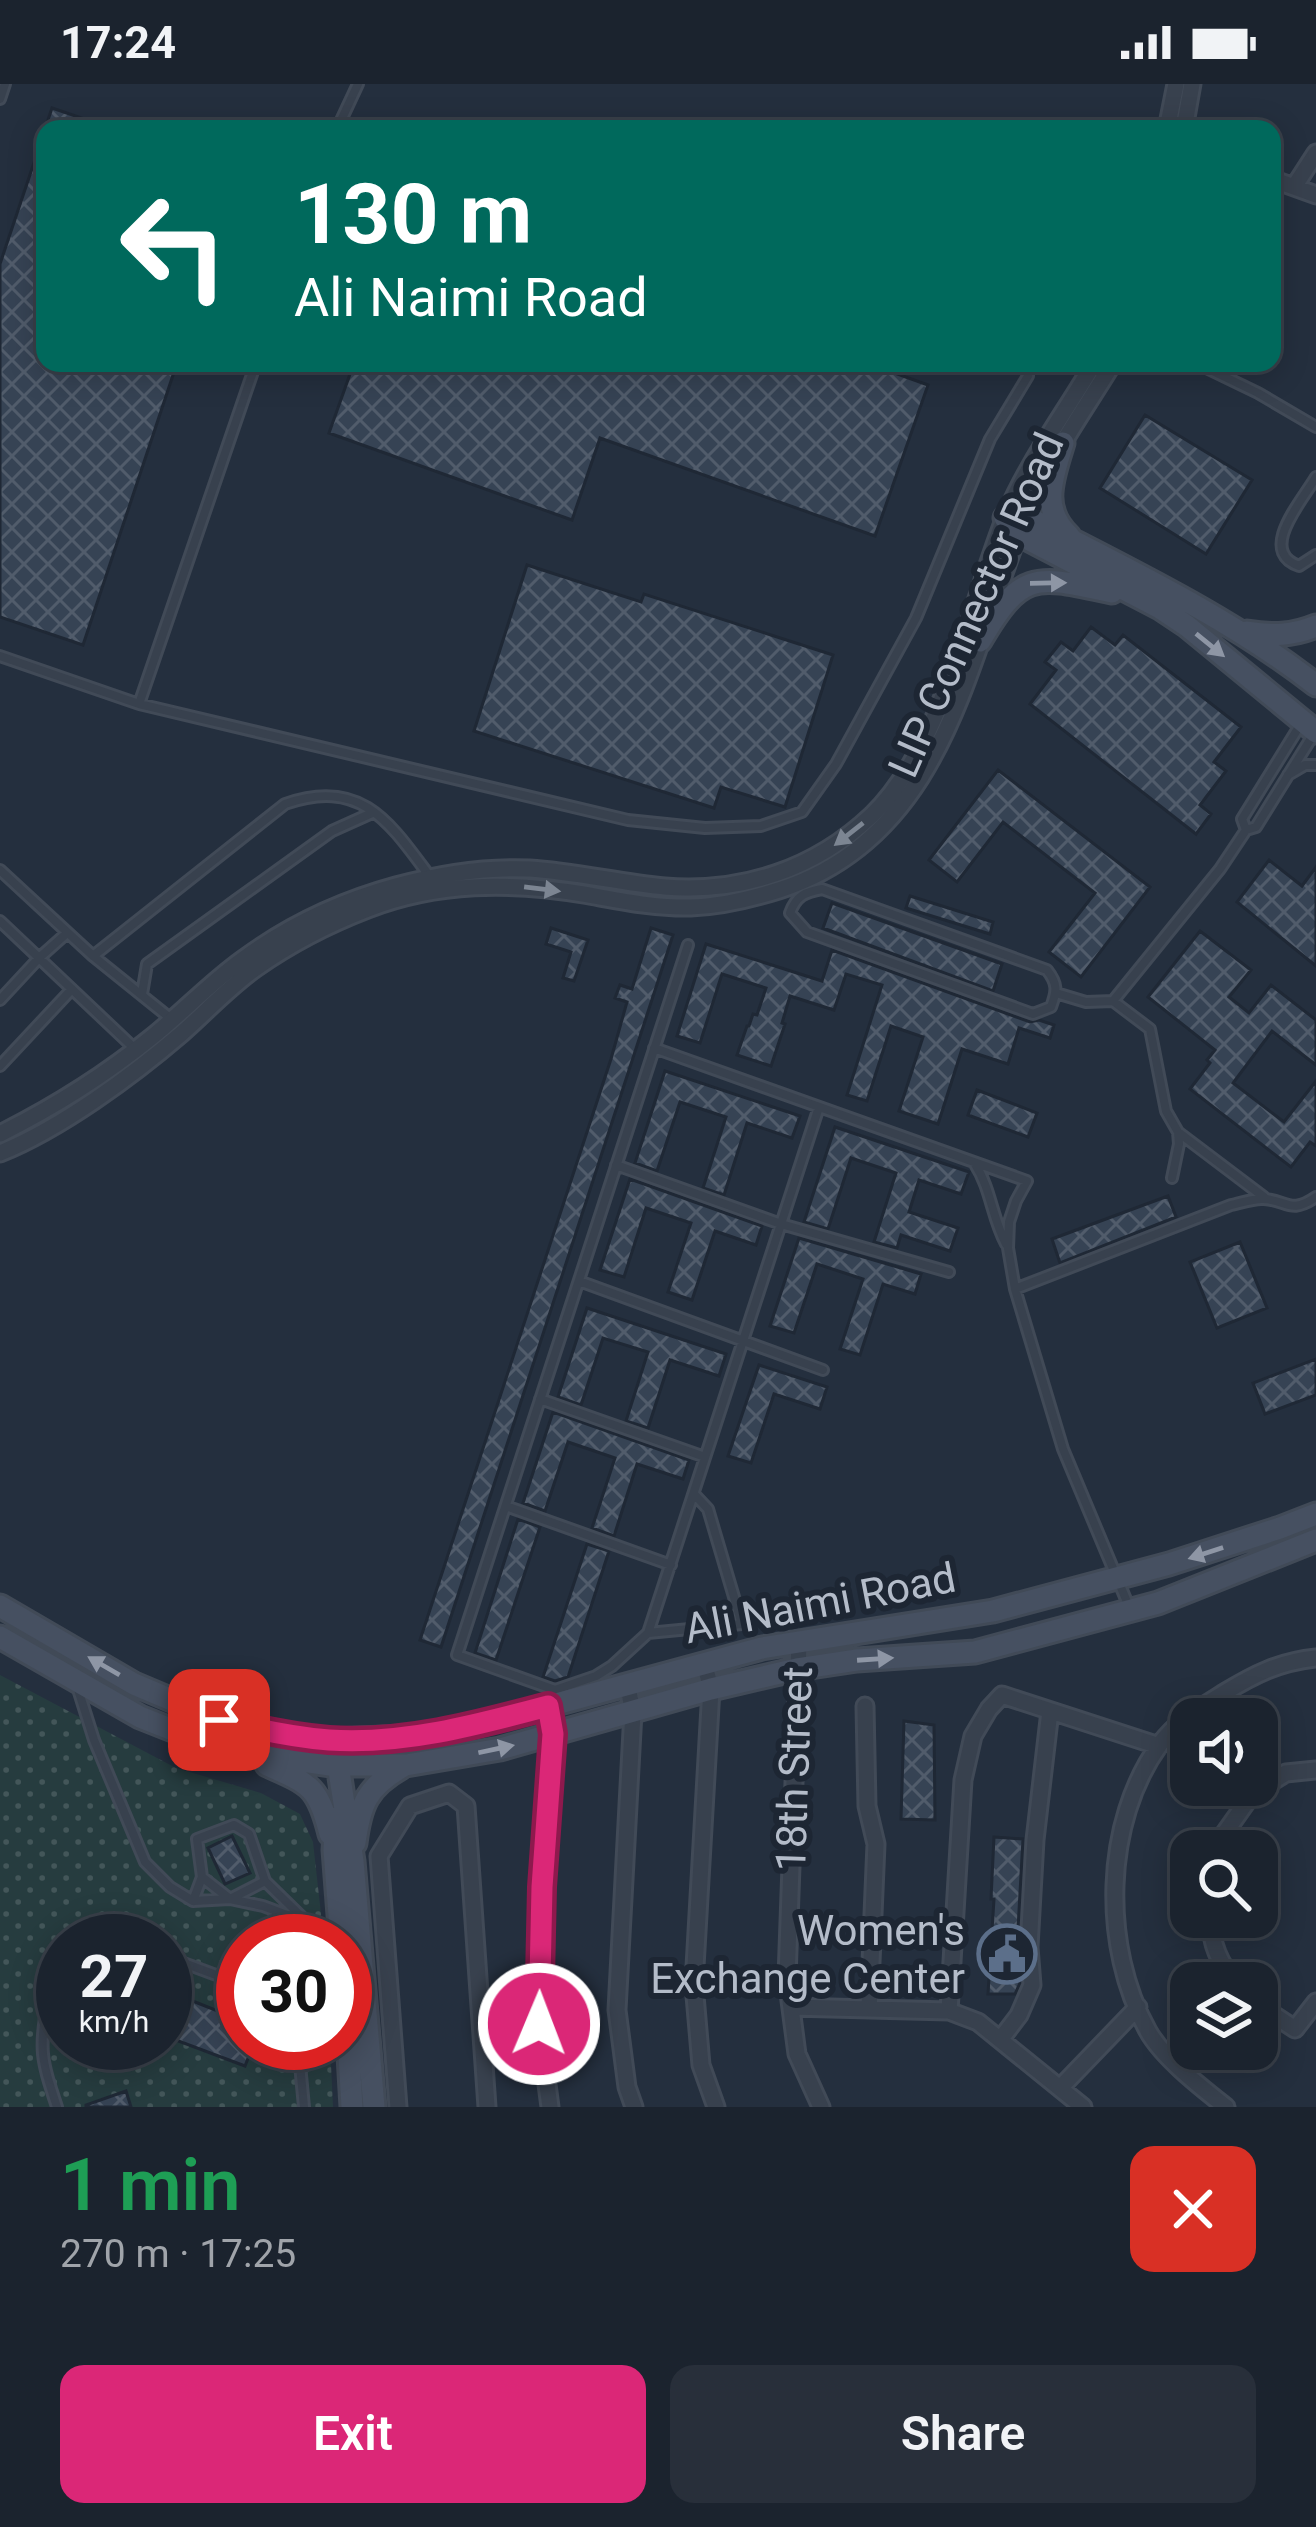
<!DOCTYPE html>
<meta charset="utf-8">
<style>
body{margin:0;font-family:Roboto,sans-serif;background:#282f3a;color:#f1f3f6;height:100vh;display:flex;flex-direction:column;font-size:45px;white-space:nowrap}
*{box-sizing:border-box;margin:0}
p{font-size:39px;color:#a0a4aa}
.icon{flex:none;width:66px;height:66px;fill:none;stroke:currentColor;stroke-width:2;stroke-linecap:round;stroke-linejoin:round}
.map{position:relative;height:2023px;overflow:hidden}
.panel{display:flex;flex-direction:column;background:#1b232e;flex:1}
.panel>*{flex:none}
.top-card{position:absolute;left:36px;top:36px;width:1245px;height:252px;border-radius:24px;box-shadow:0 6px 30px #0003,0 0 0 3px #39404a;background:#00695c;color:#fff;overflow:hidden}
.controls{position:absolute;left:1170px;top:1614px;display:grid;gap:24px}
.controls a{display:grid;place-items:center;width:108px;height:108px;border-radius:24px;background:#1b232e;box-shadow:0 6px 30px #0003,0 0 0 3px #39404a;font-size:60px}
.speed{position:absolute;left:36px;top:1830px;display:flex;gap:24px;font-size:60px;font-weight:700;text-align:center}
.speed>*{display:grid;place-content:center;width:156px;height:156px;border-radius:50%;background:#1b232e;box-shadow:0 6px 30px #0003,0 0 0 3px #39404a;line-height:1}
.speed small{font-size:30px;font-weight:400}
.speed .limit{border:18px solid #d22;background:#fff;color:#111}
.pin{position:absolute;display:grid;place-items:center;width:102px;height:102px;color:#fff;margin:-51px;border-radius:24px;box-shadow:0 6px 18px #0006}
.me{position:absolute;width:132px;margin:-66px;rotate:1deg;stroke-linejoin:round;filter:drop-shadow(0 0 9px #0008)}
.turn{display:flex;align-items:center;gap:42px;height:252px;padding:0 60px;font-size:54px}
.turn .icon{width:156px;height:156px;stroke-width:2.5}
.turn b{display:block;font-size:84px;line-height:102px}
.round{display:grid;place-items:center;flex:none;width:126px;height:126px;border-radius:24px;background:#282f3a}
.summary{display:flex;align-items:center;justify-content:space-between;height:204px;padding:0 60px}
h1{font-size:72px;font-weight:600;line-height:90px;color:#1e9e55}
.action{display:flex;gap:24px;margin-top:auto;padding:24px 60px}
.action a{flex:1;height:138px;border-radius:24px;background:#db2777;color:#fff;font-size:48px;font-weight:600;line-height:138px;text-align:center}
.action a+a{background:#282f3a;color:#f1f3f6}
.status{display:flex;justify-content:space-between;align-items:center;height:84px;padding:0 60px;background:#1b232e;direction:ltr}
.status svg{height:33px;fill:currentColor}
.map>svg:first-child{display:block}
.grass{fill:url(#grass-dots);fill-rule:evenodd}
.building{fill:url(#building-cross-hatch);stroke:#1f2835;stroke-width:3}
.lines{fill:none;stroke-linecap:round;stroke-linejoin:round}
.lane-casing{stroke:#414a57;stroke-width:14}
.street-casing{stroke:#414a57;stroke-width:21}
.secondary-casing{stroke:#414a57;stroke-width:27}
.lane{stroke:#38414e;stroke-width:8}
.street{stroke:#38414e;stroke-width:15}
.secondary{stroke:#465061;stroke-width:21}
.oneway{fill:#8e96a5}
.oneway2{fill:#7c8592}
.route-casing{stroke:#8e194d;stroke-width:30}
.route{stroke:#db2777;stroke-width:21}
.labels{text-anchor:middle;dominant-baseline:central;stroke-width:12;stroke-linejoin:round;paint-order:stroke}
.street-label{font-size:42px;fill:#b4bcc9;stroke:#1d2633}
.poi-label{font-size:42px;fill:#b4bcc9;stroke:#1d2633;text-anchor:end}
</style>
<div class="status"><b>17:24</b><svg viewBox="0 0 49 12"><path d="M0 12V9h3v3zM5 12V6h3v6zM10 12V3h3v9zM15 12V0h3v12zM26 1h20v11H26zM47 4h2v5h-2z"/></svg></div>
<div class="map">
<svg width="1316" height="2023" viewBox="0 0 1316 2023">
<defs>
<pattern id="grass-dots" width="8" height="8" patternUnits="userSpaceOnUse" patternTransform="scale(3)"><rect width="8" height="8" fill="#263c3f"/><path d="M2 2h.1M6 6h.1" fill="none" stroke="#435659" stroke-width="1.8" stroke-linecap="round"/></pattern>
<pattern id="building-cross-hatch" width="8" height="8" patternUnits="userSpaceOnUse" patternTransform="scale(3)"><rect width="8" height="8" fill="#364354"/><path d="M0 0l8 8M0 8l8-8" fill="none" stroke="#515c6b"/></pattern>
</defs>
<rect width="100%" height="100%" fill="#242f3e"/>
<path class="grass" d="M0 1591 176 1684 261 1709 300 1730 313 1758 324 1857H243V1959H330L333 2023H0ZM63 1857H165V1959H63Z"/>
<path class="building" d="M52 24 108 43V45H45Z
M43 52H45V279H177L83 561 0 533V180Z
M354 279H867L928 301 875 452 600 354 572 436 329 349Z
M1145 331 1252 396 1206 470 1100 404Z
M527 481 641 518 644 510 833 571 785 723 721 703 714 724 474 647Z
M1091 543 1115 561 1123 551 1241 643 1214 678 1226 687 1200 721 1211 730 1196 750 1030 620 1056 586 1045 578 1061 558 1073 567Z
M998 686 1150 803 1081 893 1049 868 1095 809 1003 738 957 798 929 776Z
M1269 776 1302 802 1316 783V882L1237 818Z
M910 812 993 838 990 850 906 824Z
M832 819 1002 880 993 907 823 844Z
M551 844 588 856 574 897 563 894 571 868 546 860Z
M651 844 673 851 441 1563 420 1556 611 975 627 918 615 914 620 901 632 905Z
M1200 847 1251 886 1229 913 1249 929 1271 901 1316 936V981L1272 947 1233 999 1284 1038 1316 997V1062L1310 1058 1291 1083 1190 1005 1210 979 1207 976 1215 966 1148 913Z
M706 860 822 897 832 866 1030 938 1039 936 1054 941 1050 954 1019 944 1008 980 962 965 938 1040 899 1027 923 953 891 942 867 1017 847 1011 882 901 846 890 834 926 790 912 782 939 785 940 771 982 737 971 747 942H749L753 930 757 931 766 904 722 890 700 959 677 952Z
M665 987 800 1032 792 1054 747 1039 724 1111 703 1104 726 1033 680 1018 657 1087 635 1079Z
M977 1006 1037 1029 1028 1053 968 1031Z
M835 1043 969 1088 961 1110 919 1096 909 1128 958 1144 950 1167 901 1151 897 1164 874 1158 896 1089 851 1074 828 1145 804 1138Z
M630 1095 762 1142 756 1161 715 1147 692 1216 668 1208 691 1139 646 1124 624 1193 600 1186Z
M1168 1112 1176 1133 1060 1179 1052 1155Z
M799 1154 921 1190 915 1210 883 1200 860 1271 840 1265 863 1195 817 1180 794 1249 770 1242Z
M1240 1158 1267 1224 1217 1244 1190 1178Z
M587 1224 726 1270 719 1292 670 1276 648 1344 626 1337 648 1268 603 1254 581 1321 558 1313Z
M1316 1275V1311L1265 1330 1253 1299Z
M759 1281 827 1303 820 1325 774 1310 751 1379 728 1372Z
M553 1328 689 1376 683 1395 637 1380 614 1452 592 1444 615 1374 568 1358 545 1427 523 1419Z
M518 1435 540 1443 496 1576 475 1569Z
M587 1460 609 1467 568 1593 555 1597 543 1593Z
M904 1637 934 1641 935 1736 901 1735Z
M232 1752 250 1789 225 1800 208 1764Z
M994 1753 1023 1755 1017 1863 1020 1899 1015 1910H988L994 1815H991Z
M165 1906 243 1937V1959H254L245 1982 165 1952Z
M126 2007 131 2023H86V2021Z"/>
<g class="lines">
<g class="lane-casing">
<path id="lane" d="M0 15 5 0
M337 45 358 0
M256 279 139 620 628 736 705 744 761 742 802 728 836 680 916 534 990 355 1028 292
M1196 279 1258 309 1316 343
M1316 393C1302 417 1257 467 1299 482L1316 471
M0 572 139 620
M1302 638 1242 735 1246 746 1256 743 1315 648
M1288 691 1305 681H1316
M0 786 93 872 285 720C362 693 390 739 431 794
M822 805 1047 886C1058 900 1057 907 1051 923L1033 930 807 848 790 829C796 812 805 808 822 805Z
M0 837 134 964
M688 861 457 1571 555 1606 596 1592 612 1582 648 1549 742 1540 708 1425 694 1410
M93 872 170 934
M1056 909 1086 918 1113 917 1220 785 1246 746
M142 910 147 880 332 747 372 729
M0 916 39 874 67 849
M1113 917 1150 945 1166 1027 1178 1048 1264 1113
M654 964 1027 1097 1016 1117 1009 1138 1008 1164 1015 1205 1063 1365 1130 1525
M0 982 72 905
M975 1080C991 1105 992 1134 1006 1160
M616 1081 781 1140 949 1188
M1172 1094 1179 1060 1178 1048
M579 1197 823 1286
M1015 1205 1231 1121C1241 1119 1254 1114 1264 1115 1287 1116 1290 1131 1316 1113
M540 1315 705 1373
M506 1422 671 1481
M648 1549 819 1023
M77 1602 94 1656 145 1778 170 1803 193 1817 230 1815 263 1822 308 1839
M265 1797 230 1815 202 1793 197 1755 234 1741 249 1750 265 1797 308 1839 336 1857
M193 1817 202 1793
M80 1857C93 1850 107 1854 120 1857
M165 1872 243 1901
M298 1959 304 2023
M57 2023C42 1977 38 1966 48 1917 51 1900 54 1886 63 1871"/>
</g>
<g class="street-casing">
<path id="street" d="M1167 45 1176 0
M1184 45 1192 0
M1272 95 1316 111
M1294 103 1316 69
M0 1050C54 1023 105 991 152 953 183 928 210 899 242 876 288 842 341 817 396 802 440 790 485 783 530 785 576 788 620 799 665 803 743 809 815 785 872 731 941 665 969 525 1004 436 1027 379 1063 332 1094 279
M0 1069C60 1045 132 992 181 950 206 928 229 903 256 884 290 860 329 840 368 825 438 798 510 798 583 810 618 816 654 824 691 823 722 822 750 815 779 806 949 751 967 571 1027 428 1049 375 1083 328 1113 279
M799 1558 787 1894 797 1970 821 2023
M704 1578 711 1605 694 1900 701 1981 716 2023
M627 1599 633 1628 617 1926 627 2003 634 2023
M548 1622 553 1650 542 1803 539 1940 550 2023
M865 1622 867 1722 876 1760 869 1925
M1212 1767 1253 1709 1286 1689 1316 1686
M1210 1833C1211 1860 1219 1879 1236 1899
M1257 1920 1295 1945 1316 1918
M791 1923 949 1927 978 1938 1083 2023
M949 1927 963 1696 973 1652 989 1625 1002 1611 1159 1662
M1000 1956 1019 1931 1032 1901 1029 1863 1035 1756 1050 1627
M1060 2004 1138 1923
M398 2023 379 1772 410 1722 449 1709 466 1722 487 2023
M1226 2023C1202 2004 1163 1974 1148 1947 1101 1863 1103 1738 1160 1660 1177 1637 1200 1624 1224 1609 1255 1590 1279 1578 1316 1574"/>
</g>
<g class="secondary-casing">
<path id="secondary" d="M1063 359C1053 393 1039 424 1069 452
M1005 434 1018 450 1160 524 1187 542 1316 648
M1005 434 1025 432C1124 484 1228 532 1316 601
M1247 548C1272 552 1292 552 1316 542
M980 557C1022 485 1036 492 1112 508
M0 1522 134 1600 219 1636 298 1652 333 1656 410 1653 486 1639 762 1564 993 1527 1169 1480 1280 1444 1316 1430
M0 1553 140 1633 208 1660 239 1668 330 1681H406L500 1665 711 1605 797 1585 857 1576 975 1568 1158 1519 1316 1456
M336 1668 353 1777 374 2023
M267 1681C310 1700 318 1702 330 1750
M336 1734 334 1766 341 1857
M355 1759C360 1720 367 1703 402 1683
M345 1903 352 2023"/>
</g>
<use href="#lane" class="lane"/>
<use href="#street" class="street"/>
<use href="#secondary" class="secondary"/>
</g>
<defs><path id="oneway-solid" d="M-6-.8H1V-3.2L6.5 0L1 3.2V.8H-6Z" transform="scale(3)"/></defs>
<g class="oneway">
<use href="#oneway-solid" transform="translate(1048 499) rotate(-1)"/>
<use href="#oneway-solid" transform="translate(1210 561) rotate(39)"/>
<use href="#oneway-solid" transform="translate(1206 1469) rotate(162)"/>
<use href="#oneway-solid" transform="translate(875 1575) rotate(-4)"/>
<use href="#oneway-solid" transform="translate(104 1582) rotate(-150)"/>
<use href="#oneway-solid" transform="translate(496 1665) rotate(-12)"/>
</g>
<g class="oneway2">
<use href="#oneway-solid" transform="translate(849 750) rotate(142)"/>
<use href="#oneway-solid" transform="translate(542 805) rotate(7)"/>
</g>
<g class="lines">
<g class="route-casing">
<path id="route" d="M219 1636C255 1645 292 1653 329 1656 403 1661 477 1641 548 1622L553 1650 542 1803 539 1940"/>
</g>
<use href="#route" class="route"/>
</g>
<defs>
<g id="civic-ring" transform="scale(3)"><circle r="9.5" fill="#1d2633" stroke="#5c6f8a" stroke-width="1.5"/><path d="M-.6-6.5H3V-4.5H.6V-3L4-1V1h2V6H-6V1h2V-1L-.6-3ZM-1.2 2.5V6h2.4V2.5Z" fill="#5c6f8a"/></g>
</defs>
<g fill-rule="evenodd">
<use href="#civic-ring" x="1007" y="1870"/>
</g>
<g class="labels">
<g class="street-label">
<text transform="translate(976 521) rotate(-66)">LIP Connector Road</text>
<text transform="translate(820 1519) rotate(-11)">Ali Naimi Road</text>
<text transform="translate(794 1685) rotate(-88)">18th Street</text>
</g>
<g class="poi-label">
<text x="965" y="1846">Women's<tspan x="965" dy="48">Exchange Center</tspan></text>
</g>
</g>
</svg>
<div class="controls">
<a><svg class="icon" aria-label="sound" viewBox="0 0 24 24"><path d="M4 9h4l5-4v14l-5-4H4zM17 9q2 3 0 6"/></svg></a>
<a><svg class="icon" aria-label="search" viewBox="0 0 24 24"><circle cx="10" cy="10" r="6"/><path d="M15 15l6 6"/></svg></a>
<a><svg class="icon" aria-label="layers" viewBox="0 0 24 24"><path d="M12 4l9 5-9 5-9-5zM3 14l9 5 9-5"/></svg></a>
</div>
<div class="speed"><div>27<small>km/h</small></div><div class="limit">30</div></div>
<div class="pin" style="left:219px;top:1636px;background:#d93025"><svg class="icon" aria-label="arrive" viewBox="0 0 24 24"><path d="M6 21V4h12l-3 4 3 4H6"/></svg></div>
<svg class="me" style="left:539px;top:1940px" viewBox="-20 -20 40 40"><circle r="17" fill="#db2777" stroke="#fff" stroke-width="3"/><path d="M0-11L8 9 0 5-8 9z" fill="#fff"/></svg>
<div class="top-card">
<div class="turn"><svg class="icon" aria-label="left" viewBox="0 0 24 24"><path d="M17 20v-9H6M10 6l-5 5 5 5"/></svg><div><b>130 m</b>Ali Naimi Road</div></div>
</div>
</div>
<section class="panel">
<div class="summary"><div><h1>1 min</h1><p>270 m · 17:25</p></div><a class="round" style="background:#d93025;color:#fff"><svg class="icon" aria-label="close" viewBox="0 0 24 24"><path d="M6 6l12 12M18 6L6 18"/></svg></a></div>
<div class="action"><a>Exit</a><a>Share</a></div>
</section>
